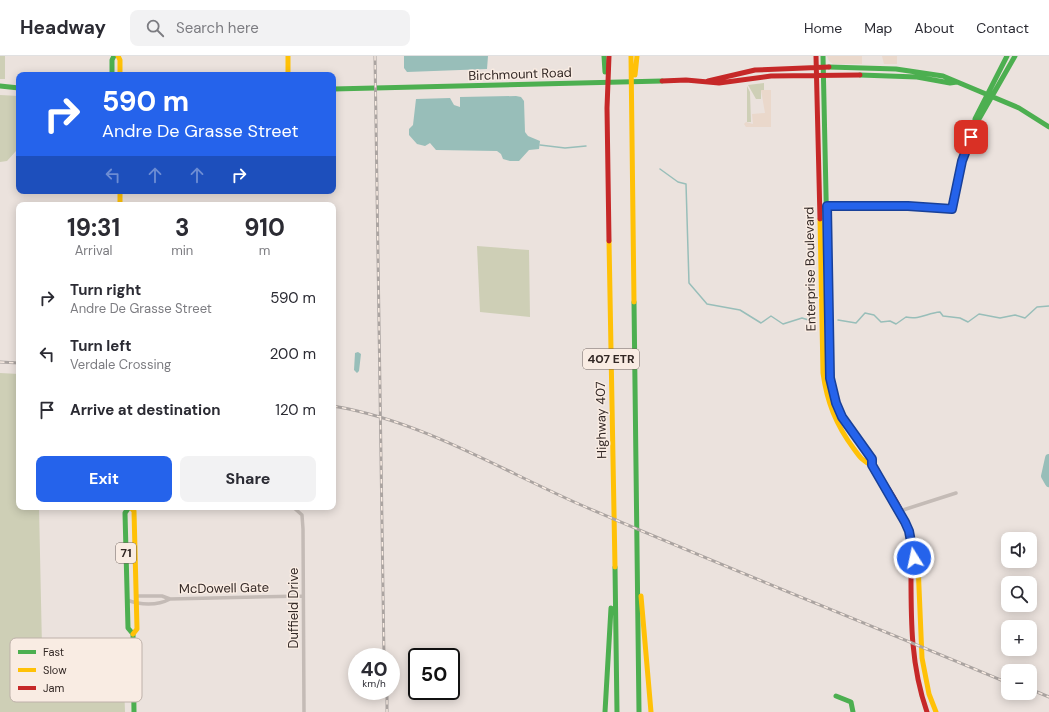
<!DOCTYPE html>
<meta charset="utf-8">
<style>
body{margin:0;font-family:"DM Sans",sans-serif;background:#f2f2f3;color:#2b2b33;height:100vh;display:flex;flex-direction:column;font-size:15px;white-space:nowrap}
*{box-sizing:border-box;margin:0}
p{font-size:13px;color:#7c7c81}
.icon{flex:none;width:22px;height:22px;fill:none;stroke:currentColor;stroke-width:2;stroke-linecap:round;stroke-linejoin:round}
.map{position:relative;flex:1;overflow:hidden}
.details{position:absolute;left:16px;top:146px;width:320px;height:308px;display:flex;flex-direction:column;background:#fff;border-radius:8px;box-shadow:0 2px 10px #0003}
.details>*{flex:none}
.banner{position:absolute;left:16px;top:16px;width:320px;height:122px;border-radius:8px;box-shadow:0 2px 10px #0003;background:#2563eb;color:#fff;overflow:hidden}
.buttons{position:absolute;left:1001px;top:476px;display:grid;gap:8px}
.buttons a{display:grid;place-items:center;width:36px;height:36px;border-radius:8px;background:#fff;box-shadow:0 2px 10px #0003;font-size:20px}
.speed{position:absolute;left:348px;top:592px;display:flex;gap:8px;font-size:20px;font-weight:700;text-align:center}
.speed>*{display:grid;place-content:center;width:52px;height:52px;border-radius:50%;background:#fff;box-shadow:0 2px 10px #0003;line-height:1}
.speed small{font-size:10px;font-weight:400}
.speed .limit{border:2px solid #111;border-radius:6px;background:#fff;color:#111}
.pin{position:absolute;display:grid;place-items:center;width:34px;height:34px;color:#fff;margin:-17px;border-radius:8px;box-shadow:0 2px 6px #0006}
.me{position:absolute;width:44px;margin:-22px;rotate:350deg;stroke-linejoin:round;filter:drop-shadow(0 0 3px #0008)}
.turn{display:flex;align-items:center;gap:14px;height:84px;padding:0 20px;font-size:18px}
.turn .icon{width:52px;height:52px;stroke-width:2.5}
.turn b{display:block;font-size:28px;line-height:34px}
.lanes{display:flex;align-items:center;height:38px;padding:0 20px;background:#0003;justify-content:center;gap:20px;direction:ltr}
.lanes .off{opacity:.35}
.eta{display:flex;justify-content:space-evenly;align-items:center;height:68px;text-align:center}
.eta b{font-size:24px;font-weight:700;line-height:28px}
.action{display:flex;gap:8px;margin-top:auto;padding:8px 20px}
.action a{flex:1;height:46px;border-radius:8px;background:#2563eb;color:#fff;font-size:16px;font-weight:700;line-height:46px;text-align:center}
.action a+a{background:#f2f2f3;color:#2b2b33}
ul{padding:0;list-style:none}
li{display:flex;align-items:center;gap:12px;height:56px;padding:0 20px}
li div{flex:1}
li b{display:block;font-size:15px}
li em{font-style:normal}
header{display:flex;align-items:center;gap:24px;box-sizing:border-box;height:56px;padding:0 20px;background:#fff;border-bottom:1px solid #e1e1e2}
header strong{font-size:19px}
nav{display:flex;gap:22px;margin-inline-start:auto;font-size:14px}
.search{width:280px;height:36px;background:#f2f2f3;display:flex;align-items:center;gap:10px;box-sizing:border-box;padding:0 14px;border-radius:8px;color:#7c7c81;font-size:15px}
.map>svg:first-child{display:block}
.green{fill:#cecfb6}
.plaza{fill:#ead8cb}
.water{fill:#98beb9}
.lines{fill:none;stroke-linecap:round;stroke-linejoin:round}
.stream{stroke:#98beb9;stroke-width:1.5}
.river{stroke:#98beb9;stroke-width:8}
.street{stroke:#c4bbb6;stroke-width:3.5}
.fast{stroke:#4caf50;stroke-width:5}
.slow{stroke:#ffc107;stroke-width:5}
.jam{stroke:#c62828;stroke-width:5}
.rail-casing{stroke:#aba4a1;stroke-width:3}
.rail{stroke:#f9ece3;stroke-width:1.5;stroke-dasharray:4.5;stroke-linecap:butt}
.route-casing{stroke:#184099;stroke-width:10}
.route{stroke:#2563eb;stroke-width:7}
.labels{text-anchor:middle;dominant-baseline:central;stroke-width:3;stroke-linejoin:round;paint-order:stroke}
.shield{fill:#f9ece3;stroke:#6e635e;stroke-width:1}
.shield-label{font-size:12px;font-weight:bold;fill:#332825}
.street-label{font-size:13px;fill:#332825;stroke:#f9ece3}
.key{fill:#f9ece3;stroke:#beb1aa;stroke-width:1}
.key-label{font-size:11px;fill:#332825}
</style>
<header>
<strong>Headway</strong>
<div class="search"><svg class="icon" aria-label="search" viewBox="0 0 24 24"><circle cx="10" cy="10" r="6"/><path d="M15 15l6 6"/></svg>Search here</div>
<nav><a>Home</a><a>Map</a><a>About</a><a>Contact</a></nav>
</header>
<div class="map">
<svg width="1049" height="656" viewBox="0 0 1049 656">
<rect width="100%" height="100%" fill="#ebe2dd"/>
<path class="green" d="M0 0H5V23H0Z
M764 27V34L761 35V43H756L748 29Z
M747 30 750 36 751 66H747Z
M0 39 19 40V95H16L7 105 0 106Z
M477 190 529 194 530 261 480 256Z
M0 317 19 318V451H39L42 591 123 597 125 656H0Z"/>
<path class="plaza" d="M827 0H862V8H833L829 5Z
M882 0H897V8H884Z
M761 34H771V71H746L744 68 746 66 753 68 752 58 765 57Z"/>
<path class="water" d="M404 0H488L487 13 407 16 404 12Z
M516 40 521 41 524 45 525 76 528 80 540 85 539 93 529 94 519 105H510L503 103 501 98 497 95 436 94 430 87 425 90 417 88 409 79V73L413 69 416 43 450 42 454 49 460 51V41Z
M358 296 361 298 359 315 357 317 354 314 355 297Z"/>
<g class="lines">
<path class="stream" d="M540 89 565 92 586 90
M660 113 678 126 686 128 689 227 707 248 740 254 761 267 771 260 783 268 802 262 812 265
M838 264 856 267 865 257 874 259 881 266 890 265 896 268 906 261C920 264 927 257 940 256L943 260 960 262 968 266 979 258 1000 262 1015 259 1025 262 1037 251 1049 250"/>
<path class="river" d="M1049 402 1045 420 1049 427"/>
<path class="street" d="M293 451 302 459 303 473 304 656
M900 455 956 437
M136 540H162L170 543 303 540
M127 544C140 549 157 550 170 543"/>
<path class="fast" d="M604 0 605 16
M823 0 830 322 837 349
M829 11 896 13 943 20 1019 52 1049 71
M112 19V4L114 0
M860 19 917 21 950 27 957 26
M0 30 19 32
M333 33 662 25
M975 70 1015 0
M827 150H908L952 153 962 105 974 72 975 63 1007 0
M634 246 639 656
M129 451 125 457 128 572 133 578 134 656
M615 511 617 656
M836 640 851 646 853 656
M605 656 611 552"/>
<path class="slow" d="M118 0 120 4V19
M288 0V19
M631 0 634 246
M635 19 637 0
M120 135V149
M820 163 823 317C827 346 836 369 854 393 859 400 863 406 872 409
M609 185 615 511
M130 451 134 455 137 573 133 578
M912 491 918 508 922 602 929 638 936 656
M641 540 651 656"/>
<path class="jam" d="M609 0 607 52 609 185
M816 0 820 163
M662 25 686 24 719 27 771 20 860 19
M708 25 755 14 829 11
M837 349 842 361 872 403V409C890 434 908 460 912 491
M914 502 911 510C911 560 910 608 927 656"/>
<g class="rail-casing">
<path id="rail" d="M375 0 384 601
M0 306 19 307
M333 350C422 365 499 413 581 449 722 510 866 567 1008 627
M1030 633 1049 641
M387 635V656"/>
</g>
<use href="#rail" class="rail"/>
</g>
<g class="lines">
<g class="route-casing">
<path id="route" d="M914 502 909 475 905 466 872 409V403L842 361 836 347 830 322 827 150H908L952 153 962 105 971 81"/>
</g>
<use href="#route" class="route"/>
</g>
<g class="labels">
<g class="shield">
<rect x="583" y="293" width="56" height="20" rx="3"/>
<rect x="116" y="487" width="20" height="20" rx="3"/>
</g>
<g class="shield-label">
<text x="611" y="303">407 ETR</text>
<text x="126" y="497">71</text>
</g>
<g class="street-label">
<text transform="translate(520 18) rotate(-2)">Birchmount Road</text>
<text transform="translate(810 213) rotate(-91)">Enterprise Boulevard</text>
<text transform="translate(601 364) rotate(-91)">Highway 407</text>
<text transform="translate(224 532) rotate(-1)">McDowell Gate</text>
<text transform="translate(293 552) rotate(-90)">Duffield Drive</text>
</g>
</g>
<rect x="10" y="582" width="132" height="64" rx="6" class="key"/>
<rect x="18" y="594" width="18" height="4" fill="#4caf50"/>
<rect x="18" y="612" width="18" height="4" fill="#ffc107"/>
<rect x="18" y="630" width="18" height="4" fill="#c62828"/>
<g class="key-label">
<text x="43" y="600">Fast</text>
<text x="43" y="618">Slow</text>
<text x="43" y="636">Jam</text>
</g>
</svg>
<div class="buttons">
<a><svg class="icon" aria-label="sound" viewBox="0 0 24 24"><path d="M4 9h4l5-4v14l-5-4H4zM17 9q2 3 0 6"/></svg></a>
<a><svg class="icon" aria-label="search" viewBox="0 0 24 24"><circle cx="10" cy="10" r="6"/><path d="M15 15l6 6"/></svg></a>
<a>+</a>
<a>−</a>
</div>
<div class="speed"><div>40<small>km/h</small></div><div class="limit">50</div></div>
<div class="pin" style="left:971px;top:81px;background:#d93025"><svg class="icon" aria-label="arrive" viewBox="0 0 24 24"><path d="M6 21V4h12l-3 4 3 4H6"/></svg></div>
<svg class="me" style="left:914px;top:502px" viewBox="-20 -20 40 40"><circle r="17" fill="#2563eb" stroke="#fff" stroke-width="3"/><path d="M0-11L8 9 0 5-8 9z" fill="#fff"/></svg>
<div class="banner">
<div class="turn"><svg class="icon" aria-label="right" viewBox="0 0 24 24"><path d="M7 20v-9h11M14 6l5 5-5 5"/></svg><div><b>590 m</b>Andre De Grasse Street</div></div>
<div class="lanes"><svg class="icon off" aria-label="left" viewBox="0 0 24 24"><path d="M17 20v-9H6M10 6l-5 5 5 5"/></svg><svg class="icon off" aria-label="ahead" viewBox="0 0 24 24"><path d="M12 20V5M6 11l6-6 6 6"/></svg><svg class="icon off" aria-label="ahead" viewBox="0 0 24 24"><path d="M12 20V5M6 11l6-6 6 6"/></svg><svg class="icon" aria-label="right" viewBox="0 0 24 24"><path d="M7 20v-9h11M14 6l5 5-5 5"/></svg></div>
</div>
<section class="details">
<div class="eta">
<div><b>19:31</b><p>Arrival</p></div>
<div><b>3</b><p>min</p></div>
<div><b>910</b><p>m</p></div>
</div>
<ul>
<li><svg class="icon" aria-label="right" viewBox="0 0 24 24"><path d="M7 20v-9h11M14 6l5 5-5 5"/></svg><div><b>Turn right</b><p>Andre De Grasse Street</p></div><em>590 m</em></li>
<li><svg class="icon" aria-label="left" viewBox="0 0 24 24"><path d="M17 20v-9H6M10 6l-5 5 5 5"/></svg><div><b>Turn left</b><p>Verdale Crossing</p></div><em>200 m</em></li>
<li><svg class="icon" aria-label="arrive" viewBox="0 0 24 24"><path d="M6 21V4h12l-3 4 3 4H6"/></svg><div><b>Arrive at destination</b></div><em>120 m</em></li>
</ul>
<div class="action"><a>Exit</a><a>Share</a></div>
</section>
</div>
